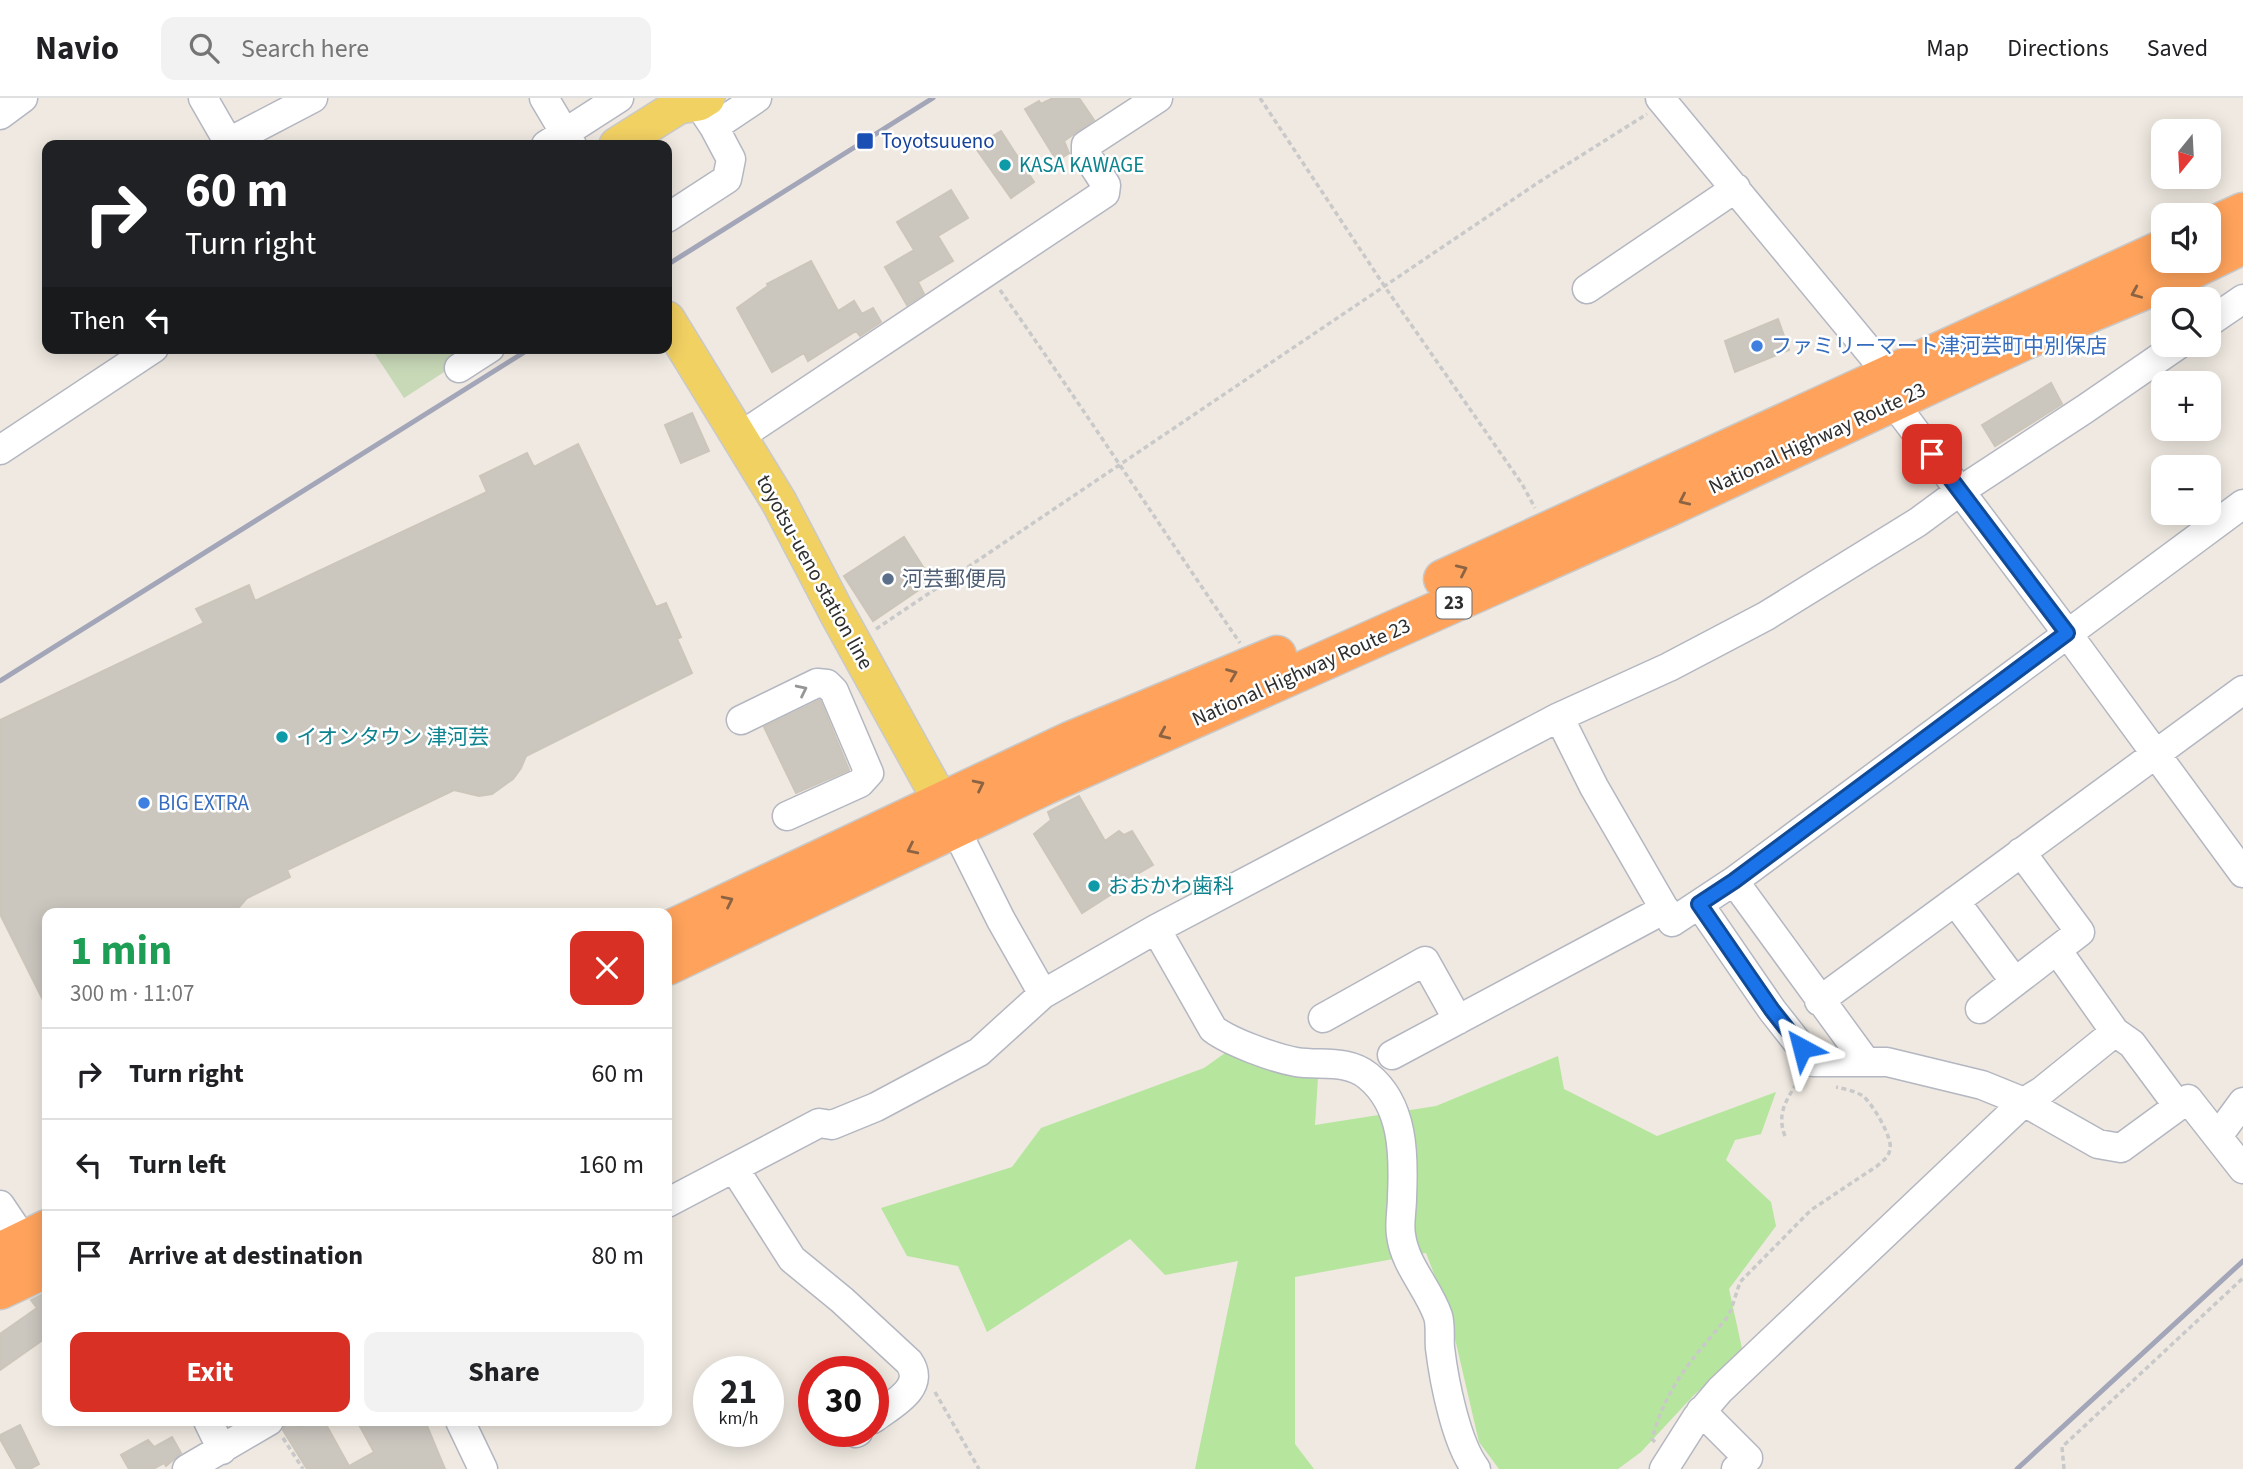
<!DOCTYPE html>
<meta charset="utf-8">
<style>
body{margin:0;font-family:"Source Sans 3","Noto Sans JP",sans-serif;background:#f2f2f2;color:#202124;height:100vh;display:flex;flex-direction:column;font-size:26px;white-space:nowrap}
*{box-sizing:border-box;margin:0}
p{font-size:23px;color:#757577}
.icon{flex:none;width:38px;height:38px;fill:none;stroke:currentColor;stroke-width:2;stroke-linecap:round;stroke-linejoin:round}
.map{position:relative;flex:1;overflow:hidden}
.details{position:absolute;left:42px;top:810px;width:630px;height:518px;display:flex;flex-direction:column;background:#fff;border-radius:14px;box-shadow:0 4px 18px #0003}
.details>*{flex:none}
.top-card{position:absolute;left:42px;top:42px;width:630px;height:214px;border-radius:14px;box-shadow:0 4px 18px #0003;background:#202124;color:#fff;overflow:hidden}
.needle{width:46px;rotate:198deg}
.fabs{position:absolute;left:2151px;top:21px;display:grid;gap:14px}
.fabs a{display:grid;place-items:center;width:70px;height:70px;border-radius:14px;background:#fff;box-shadow:0 4px 18px #0003;font-size:35px}
.speed{position:absolute;left:693px;top:1258px;display:flex;gap:14px;font-size:35px;font-weight:700;text-align:center}
.speed>*{display:grid;place-content:center;width:91px;height:91px;border-radius:50%;background:#fff;box-shadow:0 4px 18px #0003;line-height:1}
.speed small{font-size:18px;font-weight:400}
.speed .limit{border:10px solid #d22;background:#fff;color:#111}
.pin{position:absolute;display:grid;place-items:center;width:60px;height:60px;color:#fff;margin:-30px;border-radius:14px;box-shadow:0 4px 10px #0006}
.me{position:absolute;width:77px;margin:-38px;rotate:322deg;stroke-linejoin:round;filter:drop-shadow(0 0 5px #0008)}
.turn{display:flex;align-items:center;gap:24px;height:147px;padding:0 28px;font-size:32px}
.turn .icon{width:91px;height:91px;stroke-width:2.5}
.turn b{display:block;font-size:49px;line-height:60px}
.then{display:flex;align-items:center;height:66px;padding:0 28px;background:#0003;gap:14px;font-size:26px}
.round{display:grid;place-items:center;flex:none;width:74px;height:74px;border-radius:14px;background:#f2f2f2}
.summary{display:flex;align-items:center;justify-content:space-between;height:119px;padding:0 28px}
h1{font-size:42px;font-weight:700;line-height:52px;color:#1e9e55}
.cta{display:flex;gap:14px;margin-top:auto;padding:14px 28px}
.cta a{flex:1;height:80px;border-radius:14px;background:#d93025;color:#fff;font-size:28px;font-weight:700;line-height:80px;text-align:center}
.cta a+a{background:#f2f2f2;color:#202124}
ul{padding:0;list-style:none}
li{display:flex;align-items:center;gap:21px;height:91px;padding:0 28px;border-top:2px solid #e0e0e0}
li div{flex:1}
li b{display:block;font-size:26px}
li em{font-style:normal}
header{display:flex;align-items:center;gap:42px;box-sizing:border-box;height:98px;padding:0 35px;background:#fff;border-bottom:2px solid #e0e0e0}
header strong{font-size:33px}
nav{display:flex;gap:38px;margin-inline-start:auto;font-size:24px}
.search{width:490px;height:63px;background:#f2f2f2;display:flex;align-items:center;gap:18px;box-sizing:border-box;padding:0 24px;border-radius:14px;color:#757577;font-size:26px}
.map>svg:first-child{display:block}
.green{fill:#b6e59e}
.cemetery{fill:#c8d9b8}
.building{fill:#cbc7bf;stroke:#cbc5ba;stroke-width:2}
.lines{fill:none;stroke-linecap:round;stroke-linejoin:round}
.minor-casing{stroke:#b4b7c1;stroke-width:31}
.major-casing{stroke:#c9c9c9;stroke-width:38}
.highway-casing{stroke:#c9c9c9;stroke-width:41}
.path{stroke:#c9c9c9;stroke-width:3.5;stroke-dasharray:5 3.5;stroke-linecap:butt}
.minor{stroke:#fff;stroke-width:28}
.major{stroke:#f2d163;stroke-width:35}
.highway{stroke:#ffa35c;stroke-width:38}
.rail{stroke:#a3a6b8;stroke-width:5}
.oneway{stroke:#8c6343}
.oneway2{stroke:#969696}
.route-casing{stroke:#114b97;stroke-width:18}
.route{stroke:#1a73e8;stroke-width:12}
.transit-dot{fill:#1a4fb4;stroke:#fff;stroke-width:2.5}
.culture-dot{fill:#0f9aa8;stroke:#fff;stroke-width:2.5}
.shop-dot{fill:#3f7fe0;stroke:#fff;stroke-width:2.5}
.service-dot{fill:#5c6f8a;stroke:#fff;stroke-width:2.5}
.labels{text-anchor:middle;dominant-baseline:central;stroke-width:5;stroke-linejoin:round;paint-order:stroke}
.shield{fill:#fff;stroke:#6d6d6d;stroke-width:2}
.shield-label{font-size:19px;font-weight:bold;fill:#2e2e2e}
.transit-label{font-size:21px;fill:#164399;stroke:#fff;text-anchor:start}
.culture-label{font-size:21px;fill:#0d838f;stroke:#fff;text-anchor:start}
.shop-label{font-size:21px;fill:#366cbe;stroke:#fff;text-anchor:start}
.street-label{font-size:21px;fill:#2e2e2e;stroke:#fff}
.service-label{font-size:21px;fill:#4e5e75;stroke:#fff;text-anchor:start}
</style>
<header>
<strong>Navio</strong>
<div class="search"><svg class="icon" aria-label="search" viewBox="0 0 24 24"><circle cx="10" cy="10" r="6"/><path d="M15 15l6 6"/></svg>Search here</div>
<nav><a>Map</a><a>Directions</a><a>Saved</a></nav>
</header>
<div class="map">
<svg width="2243" height="1371" viewBox="0 0 2243 1371">
<rect width="100%" height="100%" fill="#efe9e1"/>
<path class="green" d="M1225 955 1318 980 1315 1027 1436 1008 1558 958 1564 991 1657 1038 1776 994 1761 1036 1735 1042 1726 1062 1771 1104 1776 1128 1729 1191 1743 1255 1694 1297 1641 1354 1618 1371H1499L1479 1344 1449 1215 1426 1155 1295 1179V1346L1314 1371H1195L1238 1163 1165 1177 1130 1141 987 1234 958 1168 907 1158 881 1110 1012 1069 1041 1030 1204 970Z"/>
<path class="cemetery" d="M371 250H467L469 258 404 300Z"/>
<path class="building" d="M1053 0H1079L1094 22 1064 43 1069 55 1057 63 1025 11 1039 3 1041 6Z
M1001 33 1034 84 1011 100 975 49Z
M951 92 968 120 938 138 953 163 918 184 924 196 907 207 885 169 914 152 897 124Z
M811 163 838 213 854 203 862 216 873 210 881 224 860 238 856 233 808 263 804 255 772 274 737 210 768 188 767 186Z
M1778 221 1789 252 1735 274 1725 243Z
M2051 285 2062 306 1995 348 1982 327Z
M692 315 709 353 681 365 665 327Z
M578 346 656 509 666 505 681 539 677 541 692 575 526 658 521 670 513 681 492 696 479 698 454 692 287 772 290 779 247 800 233 816H47V910L0 816V622L204 525 196 511 249 487 255 503 487 394 480 378 527 355 534 369Z
M904 439 932 483 873 523 844 478Z
M820 602 849 672 796 695 764 629Z
M1079 698 1105 743 1119 733 1124 737 1132 733 1153 767 1127 782 1129 785 1082 815 1034 736 1051 722 1048 714Z
M47 1194V1239L0 1272V1236L37 1210 31 1202Z
M286 1323H296L300 1329 311 1323H324L349 1368 374 1354 357 1323H425L445 1371H307L283 1332Z
M20 1327 39 1366 30 1371H17L0 1341V1337Z
M172 1339 181 1355 166 1368 164 1365 153 1371H129L121 1357 148 1342 154 1349Z"/>
<g class="lines">
<g class="minor-casing">
<path id="minor" d="M203 0 230 47
M544 0 572 47
M1660 0 1875 260 1886 277 1893 304 2067 535 2243 775
M704 14 714 29 757 0
M0 17 23 0
M229 44 313 0
M546 47 619 0
M667 120 727 81 731 61 714 29
M1587 191 1736 90
M2208 225 2243 201
M459 270 490 250
M739 339 1105 95 1106 87 1086 56V47L1158 0
M0 352 154 250
M1559 619 1594 689 1672 824 1734 783 2243 406
M741 622 817 585 827 586 834 593 869 675 860 685 787 718
M955 730 1001 822 1043 896
M1734 783 1866 964
M1955 803 2015 884
M1699 806 1772 912 1813 964H1887L1982 987 2024 1004 2098 1046 2121 1050 2188 1001 2243 1071
M1156 831 1213 931C1230 944 1274 960 1296 964 1320 968 1347 961 1368 978 1404 1007 1404 1057 1402 1100 1402 1112 1399 1125 1401 1137 1405 1168 1428 1189 1438 1218 1441 1228 1439 1240 1440 1250 1444 1283 1456 1345 1476 1371
M2057 852 2115 934
M1819 903 2243 592
M1980 911 2080 834 2021 754
M1323 920 1425 863 1458 922
M1392 957 1665 811
M2218 1038 2243 1004
M734 1070 792 1161 842 1202 909 1264C927 1290 891 1307 873 1321
M667 1105 819 1025 832 1027 876 1009 979 954 1043 896 1156 831 1559 619 1669 569 1766 518 1918 424 1960 393 2085 311 2178 247
M0 1107 33 1156
M1701 1313 1748 1360 1736 1371
M208 1323 222 1352
M460 1323 483 1371
M856 1335 858 1334
M187 1371 269 1323
M1664 1371 1697 1319 1720 1292 2024 1004 2042 993 2115 934 2132 946 2178 1008"/>
</g>
<g class="major-casing">
<path id="major" d="M617 47 679 8 699 5 707 0
M667 221 779 404 837 515 954 727"/>
</g>
<g class="highway-casing">
<path id="highway" d="M2208 130 2243 114
M1443 481 2163 151
M667 833 1070 643 1277 557
M667 868 1044 688 1667 410 2028 241 2181 177 2243 147
M0 1154 47 1131
M0 1192 47 1170"/>
</g>
<path class="path" d="M1260 0 1385 189 1522 386 1535 410
M1000 192C1082 308 1159 427 1240 545
M876 531 1539 84 1647 16
M1785 1038C1776 1015 1787 1001 1799 982
M935 1294 979 1371
M283 1340 303 1371
M1655 1344 1652 1341C1666 1289 1692 1261 1726 1221L1731 1212 1740 1184 1811 1112 1877 1068C1883 1063 1889 1059 1890 1051 1893 1040 1872 1005 1863 998 1855 993 1845 991 1836 989
M2064 1371 2062 1349 2243 1180"/>
<use href="#minor" class="minor"/>
<use href="#major" class="major"/>
<use href="#highway" class="highway"/>
<path class="rail" d="M667 167 933 0
M0 583 531 250
M2017 1371 2243 1163"/>
</g>
<defs><path id="oneway-chevron" d="M-2-3.5L2.5 0L-2 3.5" fill="none" stroke-width="1.6" stroke-linecap="round" stroke-linejoin="round" transform="scale(1.75)"/></defs>
<g class="oneway">
<use href="#oneway-chevron" transform="translate(2136 195) rotate(157)"/>
<use href="#oneway-chevron" transform="translate(1684 402) rotate(155)"/>
<use href="#oneway-chevron" transform="translate(1462 472) rotate(-25)"/>
<use href="#oneway-chevron" transform="translate(1232 576) rotate(-22)"/>
<use href="#oneway-chevron" transform="translate(1164 636) rotate(156)"/>
<use href="#oneway-chevron" transform="translate(979 687) rotate(-26)"/>
<use href="#oneway-chevron" transform="translate(912 751) rotate(154)"/>
<use href="#oneway-chevron" transform="translate(728 803) rotate(-26)"/>
</g>
<use class="oneway2" href="#oneway-chevron" transform="translate(802 592) rotate(-26)"/>
<g class="lines">
<g class="route-casing">
<path id="route" d="M1802 950 1772 912 1699 806 1734 783 2067 535 1932 356"/>
</g>
<use href="#route" class="route"/>
</g>
<rect class="transit-dot" x="856" y="34" width="18" height="18" rx="3.5"/>
<g class="culture-dot">
<circle cx="1005" cy="67" r="7"/>
<circle cx="282" cy="639" r="7"/>
<circle cx="1094" cy="788" r="7"/>
</g>
<g class="shop-dot">
<circle cx="1757" cy="248" r="7"/>
<circle cx="144" cy="705" r="7"/>
</g>
<circle class="service-dot" cx="888" cy="481" r="7"/>
<g class="labels">
<rect class="shield" x="1436.5" y="489.5" width="35" height="31" rx="5"/>
<g class="shield-label">
<text x="1454" y="505">23</text>
</g>
<g class="transit-label">
<text x="881" y="43">Toyotsuueno</text>
</g>
<g class="culture-label">
<text x="1019" y="67">KASA KAWAGE</text>
<text x="296" y="639">イオンタウン 津河芸</text>
<text x="1108" y="788">おおかわ歯科</text>
</g>
<g class="shop-label">
<text x="1771" y="248">ファミリーマート津河芸町中別保店</text>
<text x="158" y="705">BIG EXTRA</text>
</g>
<g class="street-label">
<text transform="translate(1817 340) rotate(-25)">National Highway Route 23</text>
<text transform="translate(815 474) rotate(61)">toyotsu-ueno station line</text>
<text transform="translate(1301 574) rotate(-24)">National Highway Route 23</text>
</g>
<g class="service-label">
<text x="902" y="481">河芸郵便局</text>
</g>
</g>
</svg>
<div class="fabs">
<a><svg class="needle" viewBox="-14 -14 28 28"><path d="M0-13l5 13h-10z" fill="#e53935"/><path d="M0 13l5-13h-10z" fill="#757577"/></svg></a>
<a><svg class="icon" aria-label="sound" viewBox="0 0 24 24"><path d="M4 9h4l5-4v14l-5-4H4zM17 9q2 3 0 6"/></svg></a>
<a><svg class="icon" aria-label="search" viewBox="0 0 24 24"><circle cx="10" cy="10" r="6"/><path d="M15 15l6 6"/></svg></a>
<a>+</a>
<a>−</a>
</div>
<div class="speed"><div>21<small>km/h</small></div><div class="limit">30</div></div>
<div class="pin" style="left:1932px;top:356px;background:#d93025"><svg class="icon" aria-label="arrive" viewBox="0 0 24 24"><path d="M6 21V4h12l-3 4 3 4H6"/></svg></div>
<svg class="me" style="left:1802px;top:950px" viewBox="-20 -20 40 40"><path d="M0-17L14 15 0 8-14 15z" fill="#1a73e8" stroke="#fff" stroke-width="4"/></svg>
<div class="top-card">
<div class="turn"><svg class="icon" aria-label="right" viewBox="0 0 24 24"><path d="M7 20v-9h11M14 6l5 5-5 5"/></svg><div><b>60 m</b>Turn right</div></div>
<div class="then">Then<svg class="icon" aria-label="left" viewBox="0 0 24 24"><path d="M17 20v-9H6M10 6l-5 5 5 5"/></svg></div>
</div>
<section class="details">
<div class="summary"><div><h1>1 min</h1><p>300 m · 11:07</p></div><a class="round" style="background:#d93025;color:#fff"><svg class="icon" aria-label="close" viewBox="0 0 24 24"><path d="M6 6l12 12M18 6L6 18"/></svg></a></div>
<ul>
<li><svg class="icon" aria-label="right" viewBox="0 0 24 24"><path d="M7 20v-9h11M14 6l5 5-5 5"/></svg><div><b>Turn right</b></div><em>60 m</em></li>
<li><svg class="icon" aria-label="left" viewBox="0 0 24 24"><path d="M17 20v-9H6M10 6l-5 5 5 5"/></svg><div><b>Turn left</b></div><em>160 m</em></li>
<li><svg class="icon" aria-label="arrive" viewBox="0 0 24 24"><path d="M6 21V4h12l-3 4 3 4H6"/></svg><div><b>Arrive at destination</b></div><em>80 m</em></li>
</ul>
<div class="cta"><a>Exit</a><a>Share</a></div>
</section>
</div>
